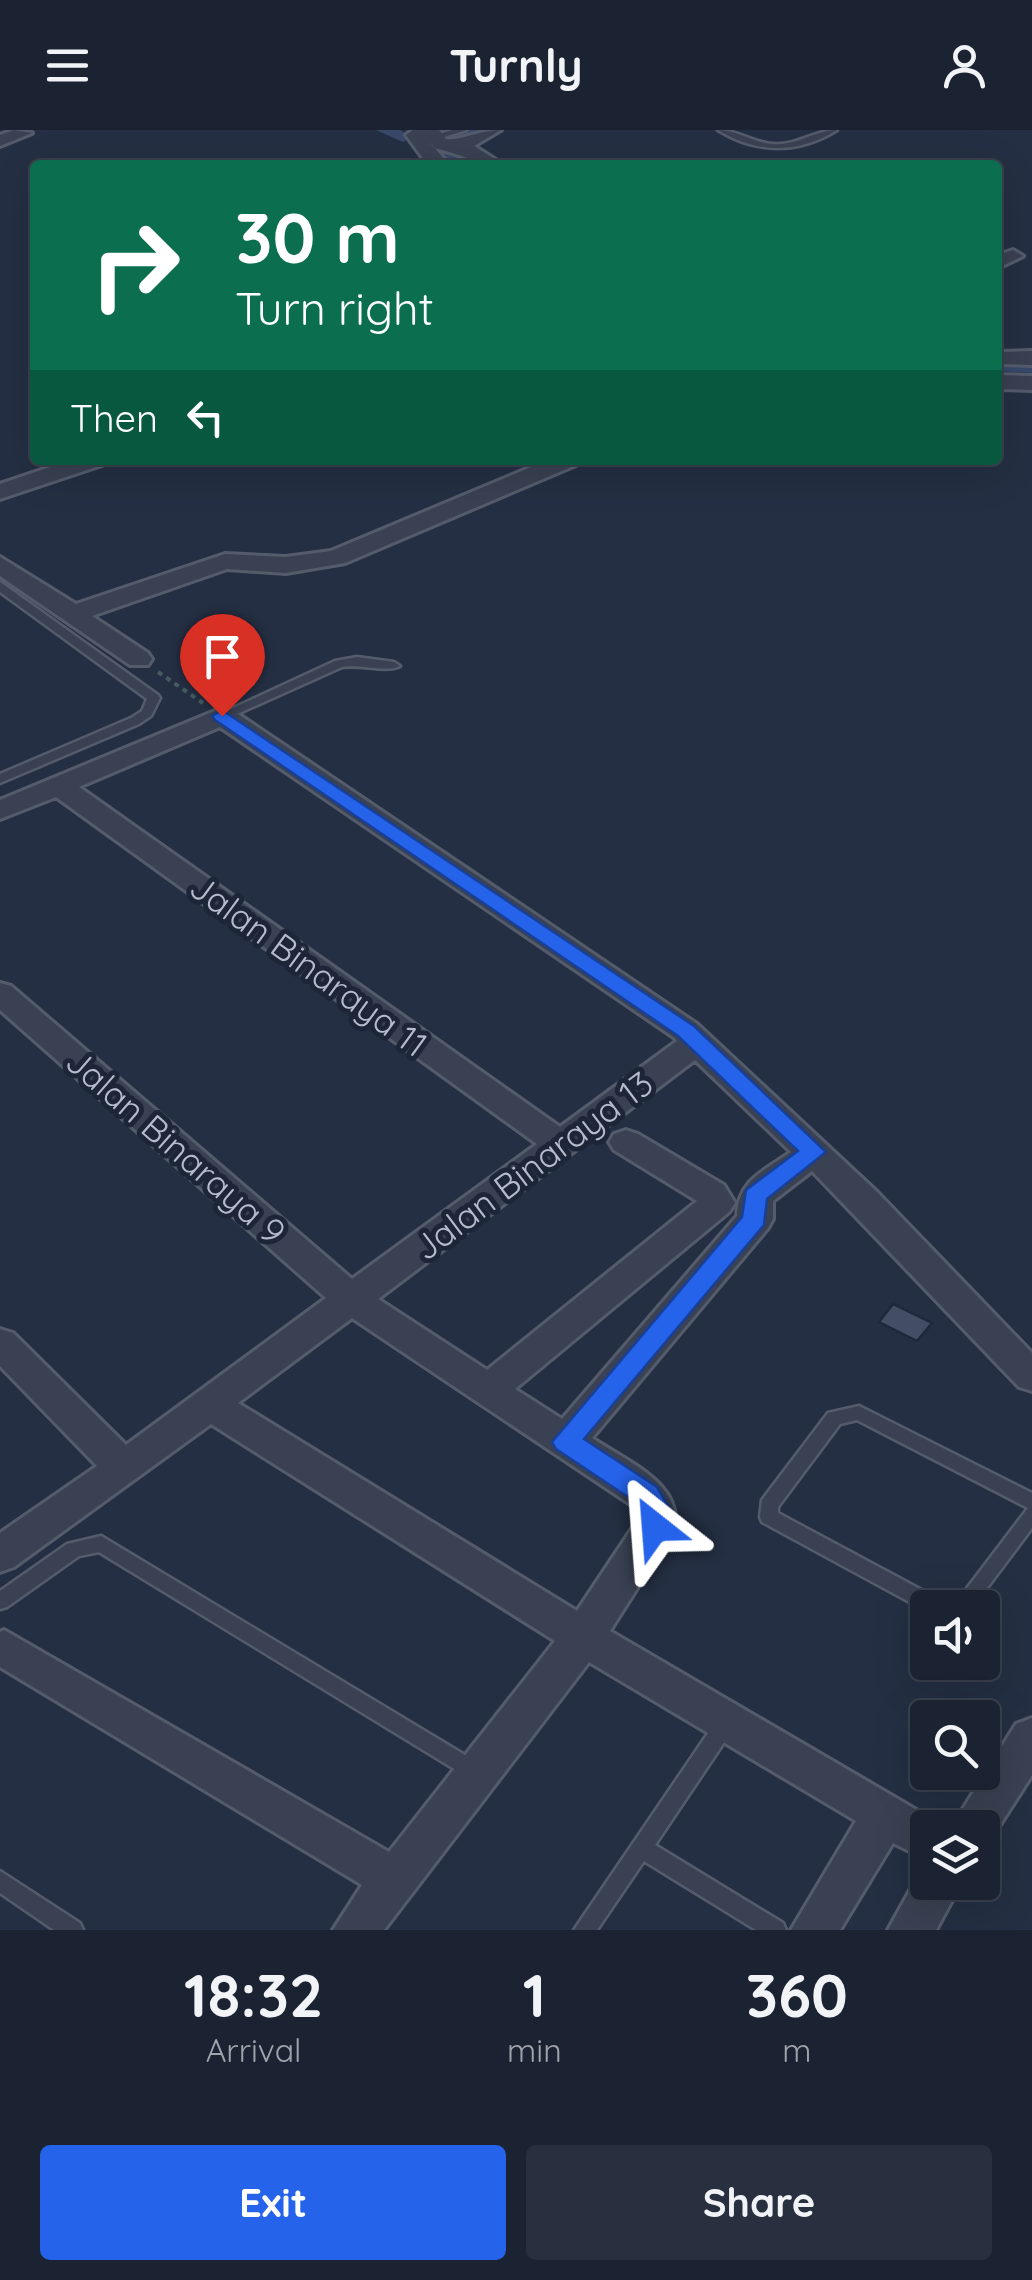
<!DOCTYPE html>
<style>
body{margin:0;font-family:Quicksand,sans-serif;background:#282f3e;color:#f1f3f6;height:100vh;display:flex;flex-direction:column;font-size:38px;white-space:nowrap}
*{box-sizing:border-box;margin:0}
p{font-size:32px;color:#a0a4ac}
.icon{flex:none;width:55px;height:55px;fill:none;stroke:currentColor;stroke-width:2;stroke-linecap:round;stroke-linejoin:round}
.map{position:relative;height:1800px;overflow:hidden}
.sheet{display:flex;flex-direction:column;background:#1b2332;flex:1}
.sheet>*{flex:none}
.guide{position:absolute;left:30px;top:30px;width:972px;height:305px;border-radius:10px;box-shadow:0 10px 40px #0002,0 0 0 2px #39404d;background:#0b6e4f;color:#fff;overflow:hidden}
.buttons{position:absolute;left:910px;top:1460px;display:grid;gap:20px}
.buttons a{display:grid;place-items:center;width:90px;height:90px;border-radius:10px;background:#1b2332;box-shadow:0 10px 40px #0002,0 0 0 2px #39404d;font-size:50px}
.pin{position:absolute;display:grid;place-items:center;width:85px;height:85px;color:#fff;margin:-102px -42px;border-radius:50% 50% 50% 0;rotate:-45deg;box-shadow:0 0 10px #0007}
.pin .icon{rotate:45deg}
.me{position:absolute;width:110px;margin:-55px;rotate:332deg;stroke-linejoin:round;filter:drop-shadow(0 0 8px #0008)}
.turn{display:flex;align-items:center;gap:35px;height:210px;padding:0 40px;font-size:45px}
.turn .icon{width:130px;height:130px;stroke-width:2.5}
.turn b{display:block;font-size:70px;line-height:85px}
.then{display:flex;align-items:center;height:95px;padding:0 40px;background:#0003;gap:20px;font-size:38px}
.eta{display:flex;justify-content:space-evenly;align-items:center;height:170px;text-align:center}
.eta b{font-size:60px;font-weight:700;line-height:70px}
.primary-button{display:flex;gap:20px;margin-top:auto;padding:20px 40px}
.primary-button a{flex:1;height:115px;border-radius:10px;background:#2563eb;color:#fff;font-size:40px;font-weight:700;line-height:115px;text-align:center}
.primary-button a+a{background:#282f3e;color:#f1f3f6}
header{display:flex;justify-content:space-between;align-items:center;height:130px;padding:0 40px;background:#1b2332;font-size:45px;font-weight:700}
.map>svg:first-child{display:block}
.lines{fill:none;stroke-linecap:round;stroke-linejoin:round}
.canal{fill:#37486b;fill-rule:evenodd}
.river{fill:#37486b;fill-rule:evenodd}
.building{fill:#434e65;stroke:#1f283a;stroke-width:2.5}
.service-casing{stroke:#545c6c;stroke-width:5}
.minor-casing{stroke:#545c6c;stroke-width:6}
.path{stroke:#455b60;stroke-width:4;stroke-dasharray:5 5;stroke-linecap:butt}
.service{fill:#394152;fill-rule:evenodd}
.minor{fill:#394152;fill-rule:evenodd}
.route{fill:#2563eb;stroke:#184099;stroke-width:2.5}
.labels{text-anchor:middle;dominant-baseline:central;stroke-width:10;stroke-linejoin:round;paint-order:stroke}
.street-label{font-size:35px;fill:#b6bccc;stroke:#1d2638}
</style>
<header><svg class="icon" aria-label="menu" viewBox="0 0 24 24"><path d="M4 6h16M4 12h16M4 18h16"/></svg>Turnly<svg class="icon" aria-label="person" viewBox="0 0 24 24"><circle cx="12" cy="8" r="4"/><path d="M4 21q1-7 8-7t8 7"/></svg></header>
<div class="map">
<svg width="1032" height="1800" viewBox="0 0 1032 1800">
<rect width="100%" height="100%" fill="#242f43"/>
<g class="lines">
<path class="canal" d="M376 0H400L411 7 403 12Z
M436 15 478 31 481 35H457L430 24V16Z
M998 229 1032 231V243L998 241Z"/>
<path class="river" d="M454 0H490L463 17H443L439 11Z"/>
</g>
<path class="building" d="M893 1174 932 1193 917 1211 879 1192Z"/>
<g class="lines">
<g class="service-casing">
<path id="service" d="M452 0H467L437 9 433 6Z
M718 0C737 0 754 13 773 14 797 16 815 0 837 0 798 24 757 24 718 0Z
M0 452 158 565 160 568 151 586 139 594 0 653V644L131 588 142 581 147 569 0 462Z
M357 527 394 532 400 536C386 543 360 534 342 537L226 589 222 590 216 586 335 531Z
M859 1276 1032 1363V1398L972 1478H952L1028 1378 857 1290 840 1294 778 1377V1383L944 1472 946 1478H928V1482L762 1392 760 1387 762 1370 828 1283Z
M101 1406 483 1636 486 1642 483 1648 476 1651 469 1648 99 1422 79 1426 7 1477 0 1479V1461L67 1414Z
M726 1584 733 1587 736 1593 733 1599 655 1715 783 1793 786 1800H756L644 1731 597 1800H574L719 1587Z
M0 1741 80 1793 83 1800H54L0 1763Z"/>
</g>
<g class="minor-casing">
<path id="minor" d="M14 0 32 3 0 16V5Z
M439 0 446 9C463 11 478 0 501 0L474 16 504 35C478 35 459 23 434 18L428 10 449 35H428L406 5 413 0Z
M1013 120 1023 126 998 138V125Z
M1032 221V235L998 234V222Z
M998 245 1032 246V260L998 259Z
M71 330H106L102 335 0 369V354Z
M548 330H580L576 335 345 433 286 443 227 439 92 486 148 523 152 529 148 535H130L0 446V427L76 474 225 424 286 427 331 421Z
M222 578 232 580 697 894 877 1062 1032 1223V1261L1019 1257 812 1041 773 1071V1089L768 1098 592 1308C626 1331 695 1359 669 1408L610 1501 944 1696 928 1698V1730L893 1713 840 1800H791L856 1691 589 1532 384 1800H333L362 1755 0 1537V1502L4 1500 389 1722 555 1511 211 1294 14 1437 0 1442V1403L97 1336 0 1236V1199L13 1203 126 1315 326 1168 0 880V853L11 856 352 1149 537 1014 56 667 0 689V670ZM220 597 675 908 677 911 560 997 79 657ZM695 930 791 1022C764 1041 738 1050 737 1086L562 1289 515 1259 729 1082 735 1073 724 1055 638 1004 626 1000 614 1004 609 1012 614 1020 697 1071 487 1240 378 1169ZM352 1188 633 1376 635 1394 577 1481 238 1273Z
M1032 1588V1645L989 1712 982 1715V1698H951L1016 1594Z
M928 1735V1752H962L936 1800H888L923 1737Z"/>
</g>
<path class="path" d="M158 542 203 573"/>
<use href="#service" class="service"/>
<use href="#minor" class="minor"/>
</g>
<path class="route" d="M222 580 694 896 826 1022 767 1069 764 1095 584 1309 657 1357 670 1379 665 1405 655 1408 645 1405 637 1373 556 1319 552 1312 742 1087 746 1060 798 1021 678 906 215 590 212 586Z"/>
<g class="labels">
<g class="street-label">
<text transform="translate(309 835) rotate(36)">Jalan Binaraya 11</text>
<text transform="translate(176 1016) rotate(41)">Jalan Binaraya 9</text>
<text transform="translate(533 1035) rotate(-37)">Jalan Binaraya 13</text>
</g>
</g>
</svg>
<div class="buttons">
<a><svg class="icon" aria-label="sound" viewBox="0 0 24 24"><path d="M4 9h4l5-4v14l-5-4H4zM17 9q2 3 0 6"/></svg></a>
<a><svg class="icon" aria-label="search" viewBox="0 0 24 24"><circle cx="10" cy="10" r="6"/><path d="M15 15l6 6"/></svg></a>
<a><svg class="icon" aria-label="layers" viewBox="0 0 24 24"><path d="M12 4l9 5-9 5-9-5zM3 14l9 5 9-5"/></svg></a>
</div>
<div class="pin" style="left:222px;top:586px;background:#d93025"><svg class="icon" aria-label="arrive" viewBox="0 0 24 24"><path d="M6 21V4h12l-3 4 3 4H6"/></svg></div>
<svg class="me" style="left:655px;top:1397px" viewBox="-20 -20 40 40"><path d="M0-17L14 15 0 8-14 15z" fill="#2563eb" stroke="#fff" stroke-width="4"/></svg>
<div class="guide">
<div class="turn"><svg class="icon" aria-label="right" viewBox="0 0 24 24"><path d="M7 20v-9h11M14 6l5 5-5 5"/></svg><div><b>30 m</b>Turn right</div></div>
<div class="then">Then<svg class="icon" aria-label="left" viewBox="0 0 24 24"><path d="M17 20v-9H6M10 6l-5 5 5 5"/></svg></div>
</div>
</div>
<section class="sheet">
<div class="eta">
<div><b>18:32</b><p>Arrival</p></div>
<div><b>1</b><p>min</p></div>
<div><b>360</b><p>m</p></div>
</div>
<div class="primary-button"><a>Exit</a><a>Share</a></div>
</section>
